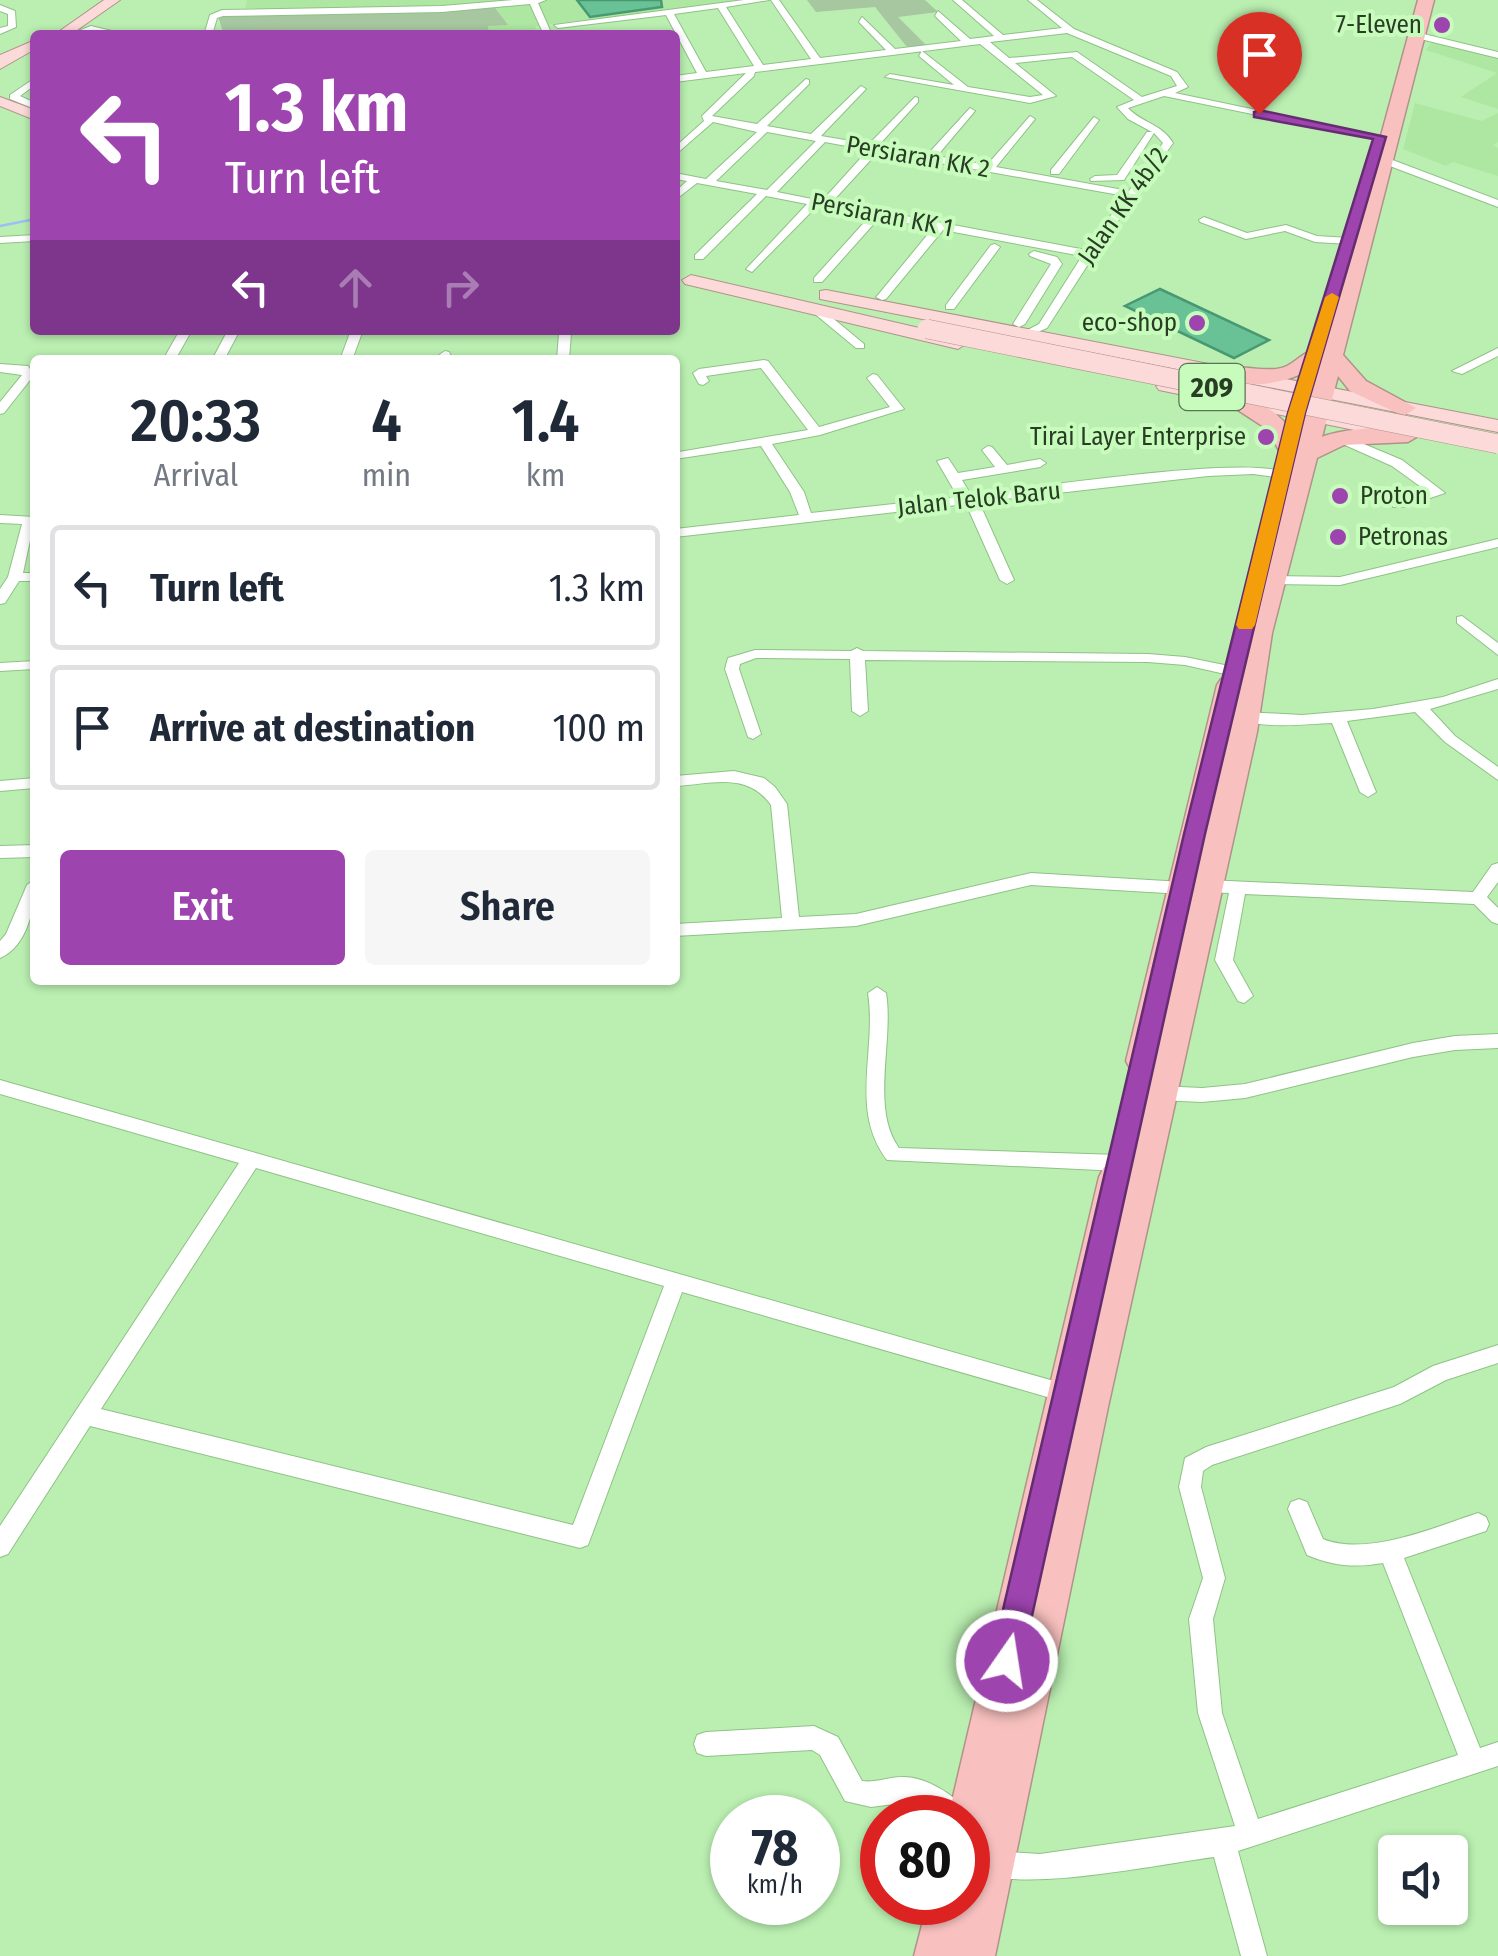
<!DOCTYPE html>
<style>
body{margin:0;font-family:"Fira Sans Condensed",sans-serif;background:#f6f6f7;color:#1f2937;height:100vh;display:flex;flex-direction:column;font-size:38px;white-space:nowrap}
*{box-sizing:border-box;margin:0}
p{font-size:32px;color:#747a83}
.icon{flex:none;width:55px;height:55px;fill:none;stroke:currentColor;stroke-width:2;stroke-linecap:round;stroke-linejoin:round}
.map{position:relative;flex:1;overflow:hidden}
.drawer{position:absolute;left:30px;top:355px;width:650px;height:630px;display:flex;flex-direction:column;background:#fff;border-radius:10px;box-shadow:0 2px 8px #0004}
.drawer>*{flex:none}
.guide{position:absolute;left:30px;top:30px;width:650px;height:305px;border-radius:10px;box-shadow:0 2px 8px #0004;background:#9d44af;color:#fff;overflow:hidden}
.tools{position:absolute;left:1378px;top:1835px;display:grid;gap:20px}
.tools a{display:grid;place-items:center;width:90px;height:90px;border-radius:10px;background:#fff;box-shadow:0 2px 8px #0004;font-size:50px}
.speed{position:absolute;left:710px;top:1795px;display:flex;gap:20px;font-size:50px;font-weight:700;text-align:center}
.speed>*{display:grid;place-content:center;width:130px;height:130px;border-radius:50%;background:#fff;box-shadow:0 2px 8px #0004;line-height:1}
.speed small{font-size:25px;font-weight:400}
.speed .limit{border:15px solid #d22;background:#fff;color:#111}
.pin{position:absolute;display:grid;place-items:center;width:85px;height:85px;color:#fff;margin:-102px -42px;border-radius:50% 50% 50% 0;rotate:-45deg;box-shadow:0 0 10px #0007}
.pin .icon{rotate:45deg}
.me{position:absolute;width:110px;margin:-55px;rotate:13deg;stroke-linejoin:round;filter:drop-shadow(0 0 8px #0008)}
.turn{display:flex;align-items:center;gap:35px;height:210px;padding:0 30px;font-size:45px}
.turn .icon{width:130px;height:130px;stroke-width:2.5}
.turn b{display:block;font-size:70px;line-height:85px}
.lanes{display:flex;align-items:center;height:95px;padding:0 30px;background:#0003;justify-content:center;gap:50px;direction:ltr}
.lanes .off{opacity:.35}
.eta{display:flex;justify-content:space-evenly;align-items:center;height:170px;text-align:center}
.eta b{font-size:60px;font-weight:600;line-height:70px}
.primary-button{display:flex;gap:20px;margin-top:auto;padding:20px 30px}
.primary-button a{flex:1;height:115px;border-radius:10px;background:#9d44af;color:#fff;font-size:40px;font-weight:600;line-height:115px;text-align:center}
.primary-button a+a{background:#f6f6f7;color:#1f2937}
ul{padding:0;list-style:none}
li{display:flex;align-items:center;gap:30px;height:125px;margin:0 20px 15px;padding:0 10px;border:5px solid #e0e1e3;border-radius:10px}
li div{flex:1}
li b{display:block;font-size:38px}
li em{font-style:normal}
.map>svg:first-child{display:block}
.built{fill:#ade7a2}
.green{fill:#a6c79f}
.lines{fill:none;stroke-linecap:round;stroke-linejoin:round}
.stream{stroke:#9dbef6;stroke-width:2.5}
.building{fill:#69c296;stroke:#489972;stroke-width:2.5}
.street-casing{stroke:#8fc286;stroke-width:2}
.primary-casing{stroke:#af9389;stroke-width:2}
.highway-casing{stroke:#af9389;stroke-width:3}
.street{fill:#fff;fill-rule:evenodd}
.primary{fill:#fbdad9;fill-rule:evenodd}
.highway{fill:#f8c1bf;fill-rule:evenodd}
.primary-bridge-casing{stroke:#af9389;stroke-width:20;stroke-linecap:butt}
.primary-bridge{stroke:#fbdad9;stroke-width:19}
.route{fill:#9d44af;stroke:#662c72;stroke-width:2.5}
.slow{fill:#f59e0b}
.poi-dot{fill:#9d44af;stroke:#c7fcbd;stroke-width:4}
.labels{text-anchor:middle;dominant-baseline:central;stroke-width:8;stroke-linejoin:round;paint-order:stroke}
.far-poi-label{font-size:25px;fill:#283d24;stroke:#c7fcbd;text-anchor:end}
.far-street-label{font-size:25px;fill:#283d24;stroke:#c7fcbd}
.shield{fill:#c7fcbd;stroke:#587652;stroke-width:2.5}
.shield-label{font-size:28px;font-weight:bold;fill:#283d24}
</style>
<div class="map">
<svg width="1498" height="1956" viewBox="0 0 1498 1956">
<rect width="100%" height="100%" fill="#baefb1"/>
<path class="built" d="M247 0H748L535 26 539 35H239V31L223 32 244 15Z
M1433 40 1498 57V109L1461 97 1497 73 1426 50Z
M1415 103 1481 121 1498 113V142L1493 145 1498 148V176L1453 162 1446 166 1403 149Z"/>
<path class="green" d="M807 0H925L938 12 898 17 926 45 907 47 875 7 816 12Z
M495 8 508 25 488 26 489 35H239V31L223 32 218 16Z"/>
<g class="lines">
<path class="stream" d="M0 226 35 219"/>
</g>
<path class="building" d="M577 0H661L662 7 590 17Z
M1160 289 1269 340 1234 358 1125 306Z"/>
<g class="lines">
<g class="street-casing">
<path id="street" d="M513 0H546L538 3 552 35H544L530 4 442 12 223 16 217 18 212 35H204L210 15 222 10 442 6Z
M744 0H769L726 7 763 65 811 59 771 0H779L820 58 886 50 859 22 862 17 895 49 961 41 935 16 938 11 970 39 994 36 953 0H962L1003 35 1062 28 1028 0H1037L1074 29 1177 72 1188 87 1175 93 1385 137 1380 140 1164 96 1128 108C1142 123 1162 124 1173 143L1094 255 1047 328 1026 337 1020 334 1039 324 1082 256 943 230 886 299 882 300 876 297 878 295 933 228 879 218 822 282H814V278L870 216 817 206 752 272 746 269 748 267 807 204 766 196 703 259H695V255L757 194 697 183 675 200V192L687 181 675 179V173L706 179 757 132 713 122 675 155V147L704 121 702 116 746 73 675 82V76L697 73 666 15 558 28 554 25ZM718 8 754 66 706 72 674 14ZM1067 33 1171 76 1177 86 1142 97 1077 52 1009 58 990 42ZM980 44 1043 95 1030 97 968 87 922 51 919 56 954 85 890 74 885 77 1030 103 1056 96 1015 63 1072 57 1134 100 1117 107 1128 119 1152 132H1147L1117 175 1095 176 1090 179 1091 181 1124 180 1154 133 1163 143 1129 191 996 167 1035 119 1030 116 987 165 937 156 975 111 970 108 927 155 878 146 918 102V98L915 97 869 144 821 136 864 91 866 89 861 86 811 134 767 126 809 84V80L806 79 757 124 712 116 754 76 755 72ZM767 132 816 141 767 190 716 181ZM825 142 868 150 822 201 777 192ZM878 152 1125 196 1086 250 832 202Z
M0 5 15 11 16 27 0 34V28L8 26V14L0 11Z
M91 26 120 33 121 35 91 32 68 35Z
M1403 29 1498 52V58L1400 34Z
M35 78V85L20 96 35 103V109L10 99V95Z
M1094 117 1099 120 1059 174H1051V170Z
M1382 159H1390L1498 200V207L1382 163Z
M1204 217 1247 233 1286 225 1317 236 1349 238 1354 241 1349 244 1315 242 1285 231 1246 239 1200 222 1199 220Z
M35 235V241L0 243V237Z
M995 244 1000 247 954 309H946V305L991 245Z
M1034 251 1057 257 1062 264 1025 324 1019 327 1013 324 1051 264 1030 256 1029 254Z
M815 310H823L864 344V348H856L815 314Z
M180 330H192L175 360H163Z
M228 330H240L224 360H212Z
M351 330H363L352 360H340Z
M567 330 571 333 569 360H557L559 333Z
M1498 348V356L1462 374 1452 371Z
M445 351 449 352 453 360H441L439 355Z
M764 360 768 361 819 427 890 407 867 378 873 374 877 375 904 409 820 435 772 444 804 492 811 513 958 497 937 461 948 458 958 473 995 467 982 450 988 446 992 447 1007 465 1040 459 1046 463 1040 467 962 480 971 495C1025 489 1255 453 1289 474L1283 478 1253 474 1208 476 979 502 1014 580 1007 584 1000 580 966 504 675 537V529L799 515 790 492 761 446 675 459V453L679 452 808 430 761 368 706 376 709 381 703 385 699 384 693 373 699 369Z
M0 364 28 366 34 375 4 413 0 414V402L22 375 0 372Z
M1340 434 1402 460 1445 493 1403 507H1393V501L1428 492 1392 466 1336 441 1334 438Z
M0 515 35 517 23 573H35V581H19L5 603 0 604V589L8 577 22 524 0 523Z
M1498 539V547L1340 585 1273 584 1266 580 1273 576 1340 577Z
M1462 616 1498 643V655L1457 623V617Z
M857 648 863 651 1148 654 1185 657 1239 668 1241 671 1234 676 1185 665 1148 662 865 660 868 711 860 716 852 711 850 659 756 658 740 664 739 669 761 734 753 739 748 737 725 669 728 658 755 650 851 651Z
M35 661V669L0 671V663Z
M1498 679V689L1430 709 1455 736 1498 767V780L1445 742 1415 712 1347 721 1376 792 1368 797 1360 792 1332 723C1307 724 1257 730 1237 717L1245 712 1302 715 1373 709 1443 697Z
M734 771 764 778 775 787 787 804 799 917 856 914 1031 873 1183 882 1191 888 1183 894 1031 885 856 926 675 936V924L782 918 771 805C747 771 711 784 675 786V776Z
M35 778V788L0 791V781Z
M35 845V857L0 858V846Z
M1498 863V882L1487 897 1498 908V924L1492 922 1474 904 1245 894 1233 960 1253 996 1244 1003 1238 1001 1215 960 1229 893 1207 892 1199 886 1207 880 1473 892 1492 865Z
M35 879C35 907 28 946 0 958V941L6 934 27 885Z
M877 987 886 993C894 1040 870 1109 899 1148L1120 1155 1127 1158 1130 1163 1127 1168 1120 1171 887 1160C849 1110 877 1051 868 993Z
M1498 1034V1048L1455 1050 1413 1057 1245 1098 1202 1102 1159 1100 1152 1098 1150 1093 1152 1088 1159 1086 1202 1088 1245 1084 1413 1043 1455 1036Z
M0 1080 1068 1385 1076 1387 1079 1394 1076 1401 1068 1403 682 1292 591 1537 588 1545 580 1548 90 1426 8 1554 0 1557V1526L239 1163 0 1094ZM256 1168 664 1286 573 1525 101 1409Z
M1498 1345V1363L1446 1380 1400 1404 1212 1465 1203 1471 1201 1487 1225 1578 1213 1619 1222 1713 1258 1819 1458 1755 1383 1563C1355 1568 1333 1566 1307 1555L1288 1509 1291 1502 1299 1499 1307 1502 1323 1539C1366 1557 1436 1527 1478 1513L1486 1517 1489 1524 1486 1531 1404 1558 1480 1748 1498 1742V1766L1238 1851 1267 1956H1241L1214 1857C1161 1864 1026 1892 981 1873L977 1864 981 1855 990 1851 1040 1854 1235 1826 1198 1713 1189 1619 1203 1578 1179 1487 1185 1458 1206 1447 1394 1387 1433 1366Z
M814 1726 838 1737 862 1781C877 1783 888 1777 902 1777 925 1776 961 1797 970 1818L968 1823V1818H936L909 1802 871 1807 845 1801 820 1755 812 1750 706 1756 697 1753 694 1744 697 1735 706 1732Z"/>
</g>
<g class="primary-casing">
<path id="primary" d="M104 0H120L70 35H54Z
M35 40V49L0 69V55Z
M0 97 35 110V120L0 106Z
M691 275 958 337 967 343 958 349 685 284 682 280Z
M826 290 1498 420V432L820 299V291Z
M1166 380 1408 429 1418 435 1408 441 1159 390 1156 386Z"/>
</g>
<g class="highway-casing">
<path id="highway" d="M1418 0H1434L1343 355 1366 381 1416 408 1405 415 1397 413 1350 391 1338 376 1322 437C1340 429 1406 422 1420 435L1408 442 1344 445 1317 458 1272 633 1257 732 1108 1407 995 1956H914L928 1902H968V1818H948L1099 1177 1104 1167 1117 1163 1126 1165 1148 1072 1131 1070 1126 1061 1217 685 1221 679 1238 678 1246 633 1294 455 1281 454 1267 429 1224 401 1235 394C1263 401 1284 416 1298 441L1319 363C1299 382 1239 394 1218 374 1234 359 1266 376 1287 366 1301 359 1306 347 1322 352Z"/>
</g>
<use href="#street" class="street"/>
<use href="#primary" class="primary"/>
<use href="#highway" class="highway"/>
<g class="primary-bridge-casing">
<path id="primary-bridge" d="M927 329 1498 444"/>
</g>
<use href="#primary-bridge" class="primary-bridge"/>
</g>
<path class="route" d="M1259 110 1386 137 1305 413 1205 834 1022 1661 1018 1672 1007 1676 996 1672 991 1661 1184 834 1288 413 1373 139 1254 117V112Z"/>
<path class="slow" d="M1332 293 1339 297 1305 413 1255 625 1252 629H1239L1236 625 1288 413 1325 297Z"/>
<g class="poi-dot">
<circle cx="1442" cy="25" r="10"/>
<circle cx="1197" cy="323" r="10"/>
<circle cx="1266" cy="437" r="10"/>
<circle cx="1340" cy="496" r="10"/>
<circle cx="1338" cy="537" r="10"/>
</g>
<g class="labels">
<g class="far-poi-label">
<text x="1422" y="25">7-Eleven</text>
<text x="1177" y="323">eco-shop</text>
<text x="1246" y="437">Tirai Layer Enterprise</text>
<text x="1360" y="496" text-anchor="start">Proton</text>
<text x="1358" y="537" text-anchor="start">Petronas</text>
</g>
<g class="far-street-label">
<text transform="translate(918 157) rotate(10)">Persiaran KK 2</text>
<text transform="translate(1123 206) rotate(-55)">Jalan KK 4b/2</text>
<text transform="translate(882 215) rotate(11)">Persiaran KK 1</text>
<text transform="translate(979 499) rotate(-6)">Jalan Telok Baru</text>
</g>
<rect class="shield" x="1179.5" y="364" width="65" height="46" rx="8"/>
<g class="shield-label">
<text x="1212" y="387">209</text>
</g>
</g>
</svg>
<div class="tools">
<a><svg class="icon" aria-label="sound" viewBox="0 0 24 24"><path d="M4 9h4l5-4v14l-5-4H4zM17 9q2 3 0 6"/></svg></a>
</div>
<div class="speed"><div>78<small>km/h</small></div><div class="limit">80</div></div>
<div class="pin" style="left:1259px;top:114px;background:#d93025"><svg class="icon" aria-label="arrive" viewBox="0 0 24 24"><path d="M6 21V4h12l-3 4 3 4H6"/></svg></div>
<svg class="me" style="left:1007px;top:1661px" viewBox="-20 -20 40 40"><circle r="17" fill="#9d44af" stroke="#fff" stroke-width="3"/><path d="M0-11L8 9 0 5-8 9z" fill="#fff"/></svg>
<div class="guide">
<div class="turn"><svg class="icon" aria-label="left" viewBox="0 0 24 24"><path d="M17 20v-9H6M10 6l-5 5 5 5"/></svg><div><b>1.3 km</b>Turn left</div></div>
<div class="lanes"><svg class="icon" aria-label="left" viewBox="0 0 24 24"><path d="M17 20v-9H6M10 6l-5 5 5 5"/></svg><svg class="icon off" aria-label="ahead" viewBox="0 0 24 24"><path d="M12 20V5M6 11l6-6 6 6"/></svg><svg class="icon off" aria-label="right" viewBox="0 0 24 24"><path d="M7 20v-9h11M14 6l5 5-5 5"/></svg></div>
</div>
<section class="drawer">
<div class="eta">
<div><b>20:33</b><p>Arrival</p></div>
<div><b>4</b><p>min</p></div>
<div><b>1.4</b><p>km</p></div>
</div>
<ul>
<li><svg class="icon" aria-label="left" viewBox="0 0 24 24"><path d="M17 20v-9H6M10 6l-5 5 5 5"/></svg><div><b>Turn left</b></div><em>1.3 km</em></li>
<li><svg class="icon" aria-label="arrive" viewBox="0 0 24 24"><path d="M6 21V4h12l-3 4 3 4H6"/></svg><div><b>Arrive at destination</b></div><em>100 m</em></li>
</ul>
<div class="primary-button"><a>Exit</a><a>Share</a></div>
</section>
</div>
